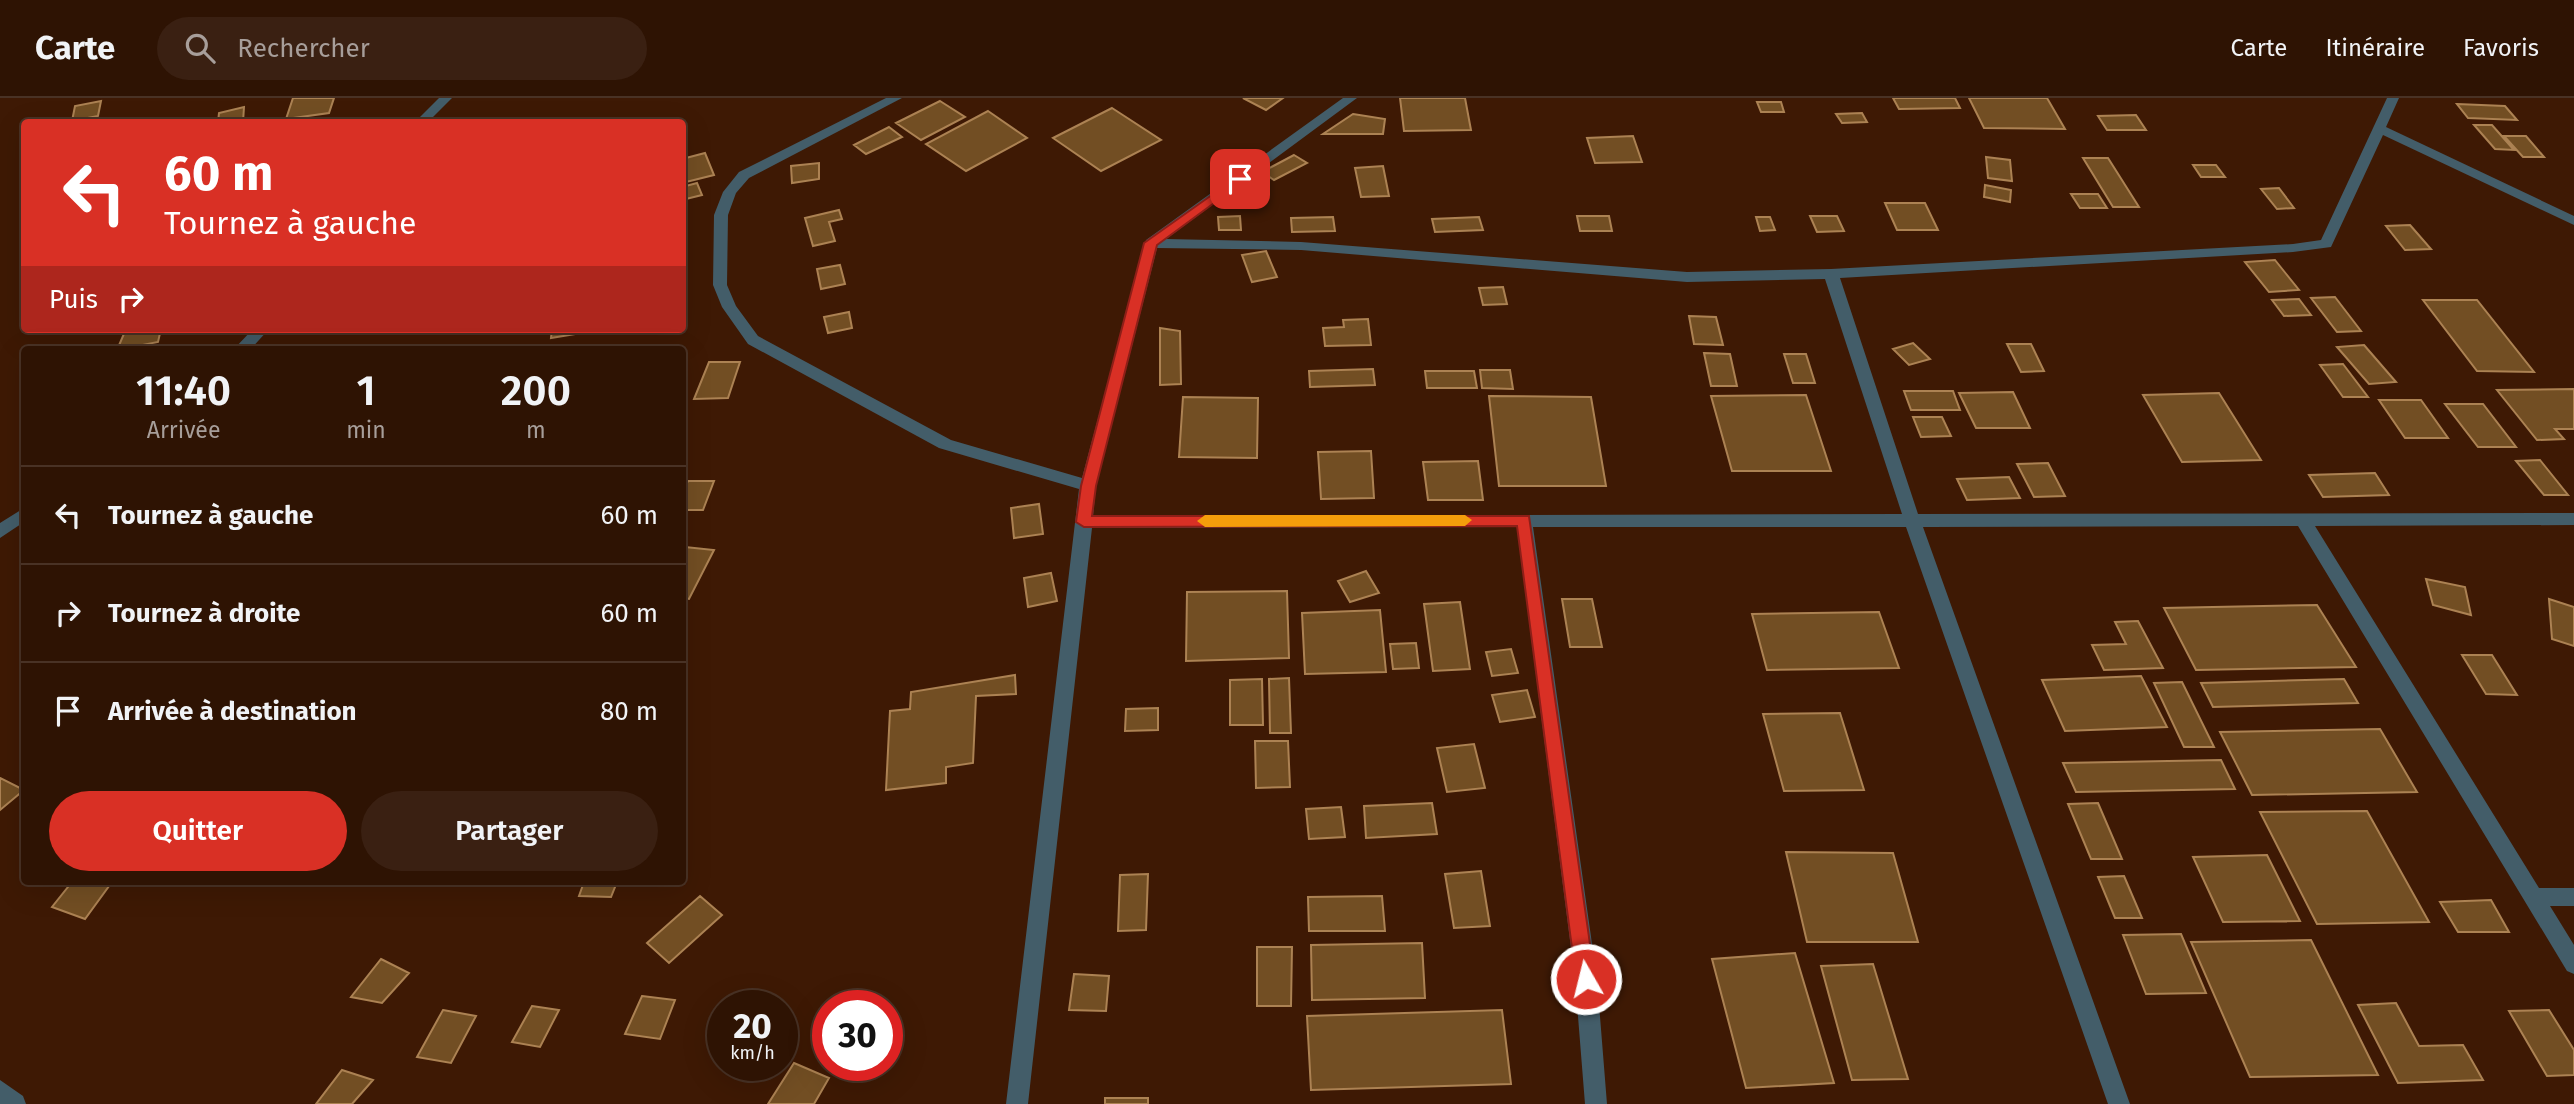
<!DOCTYPE html>
<html lang="fr">
<meta charset="utf-8">
<style>
body{margin:0;font-family:"Fira Sans",sans-serif;background:#3a2012;color:#f1f3f6;height:100vh;display:flex;flex-direction:column;font-size:26px;white-space:nowrap}
*{box-sizing:border-box;margin:0}
p{font-size:23px;color:#a79e9a}
.icon{flex:none;width:38px;height:38px;fill:none;stroke:currentColor;stroke-width:2;stroke-linecap:round;stroke-linejoin:round}
.map{position:relative;flex:1;overflow:hidden}
.sheet{position:absolute;left:21px;top:248px;width:665px;height:539px;display:flex;flex-direction:column;background:#2e1303;border-radius:7px;box-shadow:0 7px 28px #0002,0 0 0 2px #493225}
.sheet>*{flex:none}
.hud{position:absolute;left:21px;top:21px;width:665px;height:214px;border-radius:7px;box-shadow:0 7px 28px #0002,0 0 0 2px #493225;background:#d93025;color:#fff;overflow:hidden}
.speed{position:absolute;left:707px;top:892px;display:flex;gap:14px;font-size:35px;font-weight:700;text-align:center}
.speed>*{display:grid;place-content:center;width:91px;height:91px;border-radius:50%;background:#2e1303;box-shadow:0 7px 28px #0002,0 0 0 2px #493225;line-height:1}
.speed small{font-size:18px;font-weight:400}
.speed .limit{border:10px solid #d22;background:#fff;color:#111}
.pin{position:absolute;display:grid;place-items:center;width:60px;height:60px;color:#fff;margin:-30px;border-radius:14px;box-shadow:0 4px 10px #0006}
.me{position:absolute;width:77px;margin:-38px;rotate:352deg;stroke-linejoin:round;filter:drop-shadow(0 0 5px #0008)}
.turn{display:flex;align-items:center;gap:24px;height:147px;padding:0 28px;font-size:32px}
.turn .icon{width:91px;height:91px;stroke-width:2.5}
.turn b{display:block;font-size:49px;line-height:60px}
.then{display:flex;align-items:center;height:66px;padding:0 28px;background:#0003;gap:14px;font-size:26px}
.eta{display:flex;justify-content:space-evenly;align-items:center;height:119px;text-align:center}
.eta b{font-size:42px;font-weight:600;line-height:49px}
.action{display:flex;gap:14px;margin-top:auto;padding:14px 28px}
.action a{flex:1;height:80px;border-radius:42px;background:#d93025;color:#fff;font-size:28px;font-weight:600;line-height:80px;text-align:center}
.action a+a{background:#3a2012;color:#f1f3f6}
ul{padding:0;list-style:none}
li{display:flex;align-items:center;gap:21px;height:98px;padding:0 28px;border-top:2px solid #493225}
li div{flex:1}
li b{display:block;font-size:26px}
li em{font-style:normal}
header{display:flex;align-items:center;gap:42px;box-sizing:border-box;height:98px;padding:0 35px;background:#2e1303;border-bottom:2px solid #493225}
header strong{font-size:33px}
nav{display:flex;gap:38px;margin-inline-start:auto;font-size:24px}
.search{width:490px;height:63px;background:#3a2012;display:flex;align-items:center;gap:18px;box-sizing:border-box;padding:0 24px;border-radius:38px;color:#a79e9a;font-size:26px}
.map>svg:first-child{display:block}
.building{fill:#724e23;stroke:#ac8253;stroke-width:2}
.lines{fill:none;stroke-linecap:round;stroke-linejoin:round}
.minor{fill:#435d69;fill-rule:evenodd}
.route{fill:#d93025;stroke:#8d1f18;stroke-width:2}
.slow{fill:#f59e0b}
</style>
<header>
<strong>Carte</strong>
<div class="search"><svg class="icon" aria-label="search" viewBox="0 0 24 24"><circle cx="10" cy="10" r="6"/><path d="M15 15l6 6"/></svg>Rechercher</div>
<nav><a>Carte</a><a>Itinéraire</a><a>Favoris</a></nav>
</header>
<div class="map">
<svg width="2574" height="1006" viewBox="0 0 2574 1006">
<rect width="100%" height="100%" fill="#3e1904"/>
<path class="building" d="M293 0H334L329 15 286 21Z
M1243 0H1283L1266 12Z
M1400 0H1465L1471 32 1404 33Z
M1893 0H1955L1960 10 1899 11Z
M1969 0H2047L2065 31 1984 30Z
M101 3 98 18 72 23 75 8Z
M940 3 965 19 921 42 896 25Z
M1757 4H1781L1784 14H1761Z
M2457 6 2505 8 2517 22 2468 20Z
M244 9 243 24H218L219 15Z
M1112 10 1161 42 1101 73 1053 40Z
M988 13 1027 40 966 73 926 46Z
M1862 15 1867 24 1842 25 1836 16Z
M1353 16 1385 21 1383 36H1323Z
M2136 17 2146 32H2107L2098 18Z
M2474 27H2492L2514 52 2495 51Z
M889 29 902 39 866 56 854 47Z
M1633 38 1642 64 1595 65 1587 40Z
M2504 38H2526L2544 59H2523Z
M705 55 714 77 686 84 682 61Z
M1294 57 1307 65 1274 82 1262 74Z
M1986 59 2010 62 2012 83 1988 80Z
M2083 60H2108L2139 109H2113Z
M819 65V81L792 85 791 68Z
M2193 67H2216L2225 79H2201Z
M1383 68 1389 98 1361 99 1355 70Z
M697 85 702 97 682 102V89Z
M1985 87 2011 92 2010 104 1984 99Z
M2279 90 2294 110 2277 111 2261 91Z
M2071 96H2098L2107 110H2080Z
M1885 105H1925L1938 132H1897Z
M839 112 842 121 829 124 835 143 813 148 805 120Z
M1240 118 1241 132H1219L1218 119Z
M1577 118H1609L1612 133H1580Z
M1810 118H1837L1844 133 1817 134Z
M1333 119 1335 133 1292 134 1291 120Z
M1479 119 1483 132 1435 134 1432 121Z
M1756 119H1770L1775 132 1760 133Z
M2410 127 2431 151 2405 152 2386 128Z
M1266 153 1277 179 1252 184 1242 157Z
M2275 162 2299 192 2269 194 2245 164Z
M840 167 845 186 821 191 817 171Z
M1503 189 1507 206 1483 207 1479 190Z
M2335 199 2361 233 2337 234 2311 200Z
M2299 201 2311 217 2284 218 2272 202Z
M2423 202H2477L2534 274 2477 273Z
M849 214 852 230 828 235 824 219Z
M1689 218 1716 219 1723 247 1694 246Z
M1368 221 1371 247 1325 248 1323 230 1344 229 1343 222Z
M1160 230 1180 233 1181 286 1160 287Z
M126 231H161L158 244 117 252Z
M552 231H582V235L551 240Z
M1913 245 1930 261 1909 267 1893 251Z
M2007 246H2031L2044 273 2021 274Z
M2364 247 2396 284 2369 286 2337 249Z
M1704 255 1730 256 1737 288H1711Z
M1784 256H1806L1815 285H1793Z
M709 264H740L728 300 694 301Z
M2343 266 2368 299H2343L2320 267Z
M1373 271 1375 287 1310 289 1309 273Z
M1480 272H1510L1513 291 1482 290Z
M1425 273H1474L1477 290H1427Z
M2574 291V331H2555L2564 341 2537 342 2497 292Z
M1904 293H1953L1960 312H1911Z
M2013 294 2030 330H1976L1959 295Z
M2219 295 2261 362 2182 364 2143 297Z
M1806 297 1831 373H1732L1711 298Z
M1489 298 1591 299 1606 388H1499Z
M1183 299 1258 300 1257 360 1179 359Z
M2379 302H2421L2448 340H2405Z
M2445 306H2483L2516 349H2478Z
M1913 319H1942L1951 338 1921 339Z
M1371 353 1374 400 1321 401 1318 354Z
M2540 362 2568 397H2544L2516 363Z
M1478 363 1483 402H1428L1423 364Z
M2048 365 2065 398 2034 399 2017 366Z
M2375 375 2389 397 2323 399 2309 377Z
M2009 379 2020 400 1967 402 1957 381Z
M688 383H714L703 412H682V395Z
M1039 406 1043 436 1014 440 1011 410Z
M685 449 714 452 689 501 682 500V455Z
M1366 473 1379 495 1350 504 1338 483Z
M1051 475 1057 503 1028 509 1024 480Z
M2426 481 2465 489 2471 517 2433 507Z
M1287 493 1289 560 1186 563 1187 494Z
M1562 501H1592L1602 549H1570Z
M2549 501 2574 509V548L2552 541Z
M1460 504 1470 571 1433 573 1424 506Z
M2317 507 2356 569 2196 572 2164 510Z
M1380 512 1386 574 1305 576 1302 515Z
M1879 514 1899 570 1767 572 1752 516Z
M2138 523 2163 570 2104 572 2092 547 2126 546 2115 524Z
M1416 545 1419 570 1393 571 1390 546Z
M1511 551 1518 575 1492 578 1486 554Z
M2462 557H2492L2517 597 2486 596Z
M1015 577 1016 596 976 598 973 665 946 669V685L886 692 890 613 910 611 911 594Z
M2141 578 2167 629 2065 633 2042 582Z
M1289 580 1291 635H1270L1269 581Z
M1262 581 1263 627H1230V582Z
M2344 581 2358 605 2213 609 2201 585Z
M2182 584 2214 649H2184L2154 585Z
M1527 592 1535 619 1500 624 1492 597Z
M1158 610V632L1125 633 1126 611Z
M1840 615 1864 692 1784 693 1763 616Z
M2380 631 2417 694 2252 697 2220 634Z
M1255 643H1288L1290 689 1256 690Z
M1474 646 1485 690 1447 694 1437 650Z
M2221 662 2235 691 2076 694 2063 665Z
M0 680 24 692 0 712Z
M1432 705 1437 736 1366 740 1364 708Z
M2098 705 2122 761H2091L2068 706Z
M1341 709 1345 739 1309 741 1306 711Z
M2367 713 2429 824 2317 826 2260 714Z
M1786 754 1893 755 1918 844H1807Z
M2267 757 2300 823 2223 824 2193 759Z
M1481 773 1490 828 1454 830 1445 776Z
M1148 776 1146 832 1118 833 1120 777Z
M2124 778 2142 820H2115L2098 779Z
M72 784H112L85 821 52 809Z
M584 784H617L611 799 579 798Z
M700 798 722 817 669 865 647 845Z
M1382 798 1385 833H1309L1308 799Z
M2491 802 2509 834H2458L2440 804Z
M2181 836 2206 895 2146 896 2123 837Z
M2311 842 2378 977 2250 979 2191 844Z
M1422 845 1425 900 1312 902 1311 847Z
M1257 849H1292L1291 908H1257Z
M1795 855 1834 985 1746 990 1712 861Z
M381 861 409 875 382 905 351 899Z
M1873 866 1908 981 1852 982 1821 868Z
M1074 876 1109 878 1106 913 1069 912Z
M642 898 675 902 660 941 625 936Z
M2396 905 2419 948 2463 947 2483 982 2398 985 2358 907Z
M532 908 559 912 540 949 512 944Z
M443 912 476 918 451 965 417 959Z
M1502 912 1511 986 1311 992 1307 918Z
M2549 912 2574 952V977L2547 978 2509 913Z
M794 965 829 980 814 1006H768Z
M342 972 373 982 352 1006H316Z
M1105 1000H1148V1006H1105Z"/>
<g class="lines">
<path class="minor" d="M439 0H452L428 24H415Z
M886 0H902L749 80 736 95 728 117 727 187 736 208 758 238 951 342 1082 380 1146 142 1343 0H1357L1166 141 1301 144 1687 174 1831 171 2293 146 2321 142 2387 0H2399L2386 29 2574 118V127L2383 37 2331 149 2293 154 1840 180 1918 416 2574 415V427L2315 428 2539 790H2574V808H2550L2574 847V876L2567 873 2298 428 1923 429 2130 1006H2108L1906 429H1533L1597 881 1607 1006H1585L1575 881 1517 429 1092 430 1028 1006H1006L1079 391 939 350 748 246 722 209 713 187 714 117 723 94 739 74ZM1157 150 1301 152 1687 184 1825 181 1902 416 1093 418 1096 388Z
M253 231H269L250 252H233Z
M24 410V424L0 440V425Z
M0 982 23 998 26 1006H0Z"/>
</g>
<path class="route" d="M1240 77 1246 81 1244 83 1157 147 1096 388 1092 418H1529L1595 881 1592 887 1586 890 1579 887 1576 881 1517 428 1084 429 1076 424 1081 388 1144 145Z"/>
<path class="slow" d="M1205 417H1465L1472 422 1465 428 1205 429 1197 423Z"/>
</svg>
<div class="speed"><div>20<small>km/h</small></div><div class="limit">30</div></div>
<div class="pin" style="left:1240px;top:81px;background:#d93025"><svg class="icon" aria-label="arrive" viewBox="0 0 24 24"><path d="M6 21V4h12l-3 4 3 4H6"/></svg></div>
<svg class="me" style="left:1586px;top:881px" viewBox="-20 -20 40 40"><circle r="17" fill="#d93025" stroke="#fff" stroke-width="3"/><path d="M0-11L8 9 0 5-8 9z" fill="#fff"/></svg>
<div class="hud">
<div class="turn"><svg class="icon" aria-label="left" viewBox="0 0 24 24"><path d="M17 20v-9H6M10 6l-5 5 5 5"/></svg><div><b>60 m</b>Tournez à gauche</div></div>
<div class="then">Puis<svg class="icon" aria-label="right" viewBox="0 0 24 24"><path d="M7 20v-9h11M14 6l5 5-5 5"/></svg></div>
</div>
<section class="sheet">
<div class="eta">
<div><b>11:40</b><p>Arrivée</p></div>
<div><b>1</b><p>min</p></div>
<div><b>200</b><p>m</p></div>
</div>
<ul>
<li><svg class="icon" aria-label="left" viewBox="0 0 24 24"><path d="M17 20v-9H6M10 6l-5 5 5 5"/></svg><div><b>Tournez à gauche</b></div><em>60 m</em></li>
<li><svg class="icon" aria-label="right" viewBox="0 0 24 24"><path d="M7 20v-9h11M14 6l5 5-5 5"/></svg><div><b>Tournez à droite</b></div><em>60 m</em></li>
<li><svg class="icon" aria-label="arrive" viewBox="0 0 24 24"><path d="M6 21V4h12l-3 4 3 4H6"/></svg><div><b>Arrivée à destination</b></div><em>80 m</em></li>
</ul>
<div class="action"><a>Quitter</a><a>Partager</a></div>
</section>
</div>
